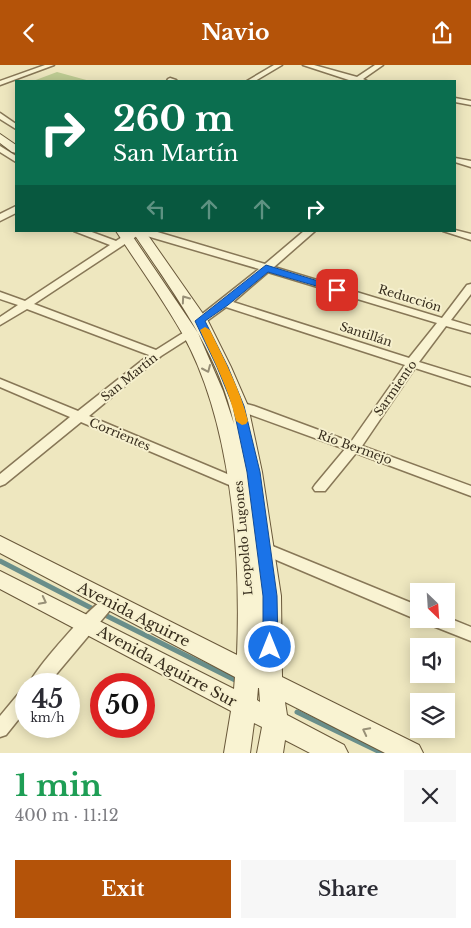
<!DOCTYPE html>
<meta charset="utf-8">
<style>
body{margin:0;font-family:"Libre Baskerville",serif;background:#f7f7f7;color:#2b2b33;height:100vh;display:flex;flex-direction:column;font-size:19px;white-space:nowrap}
*{box-sizing:border-box;margin:0}
p{font-size:16px;color:#7c7c81}
.icon{flex:none;width:28px;height:28px;fill:none;stroke:currentColor;stroke-width:2;stroke-linecap:round;stroke-linejoin:round}
.map{position:relative;height:688px;overflow:hidden}
.side{display:flex;flex-direction:column;background:#fff;flex:1}
.side>*{flex:none}
.guide{position:absolute;left:15px;top:15px;width:441px;height:152px;border-radius:0px;box-shadow:0 2px 12px #0003;background:#0b6e4f;color:#fff;overflow:hidden}
.needle{width:32px;rotate:155deg}
.buttons{position:absolute;left:410px;top:518px;display:grid;gap:10px}
.buttons a{display:grid;place-items:center;width:45px;height:45px;border-radius:0px;background:#fff;box-shadow:0 2px 12px #0003;font-size:25px}
.speed{position:absolute;left:15px;top:608px;display:flex;gap:10px;font-size:25px;font-weight:700;text-align:center}
.speed>*{display:grid;place-content:center;width:65px;height:65px;border-radius:50%;background:#fff;box-shadow:0 2px 12px #0003;line-height:1}
.speed small{font-size:12px;font-weight:400}
.speed .limit{border:8px solid #d22;background:#fff;color:#111}
.pin{position:absolute;display:grid;place-items:center;width:42px;height:42px;color:#fff;margin:-21px;border-radius:10px;box-shadow:0 2px 8px #0006}
.me{position:absolute;width:55px;margin:-28px;rotate:0deg;stroke-linejoin:round;filter:drop-shadow(0 0 4px #0008)}
.turn{display:flex;align-items:center;gap:18px;height:105px;padding:0 15px;font-size:22px}
.turn .icon{width:65px;height:65px;stroke-width:2.5}
.turn b{display:block;font-size:35px;line-height:42px}
.lanes{display:flex;align-items:center;height:48px;padding:0 15px;background:#0003;justify-content:center;gap:25px;direction:ltr}
.lanes .off{opacity:.35}
.round{display:grid;place-items:center;flex:none;width:52px;height:52px;border-radius:0px;background:#f7f7f7}
.headline{display:flex;align-items:center;justify-content:space-between;height:85px;padding:0 15px}
h1{font-size:30px;font-weight:700;line-height:38px;color:#1e9e55}
.action{display:flex;gap:10px;margin-top:auto;padding:10px 15px}
.action a{flex:1;height:58px;border-radius:0px;background:#b45309;color:#fff;font-size:20px;font-weight:700;line-height:58px;text-align:center}
.action a+a{background:#f7f7f7;color:#2b2b33}
header{display:flex;justify-content:space-between;align-items:center;height:65px;padding:0 15px;background:#b45309;color:#fff;font-size:22px;font-weight:700}
.map>svg:first-child{display:block}
.green{fill:#becc93}
.lines{fill:none;stroke-linecap:round;stroke-linejoin:round}
.stream{stroke:#698e8a;stroke-width:5}
.minor-casing{stroke:#877757;stroke-width:3}
.secondary-casing{stroke:#69583a;stroke-width:2}
.minor{fill:#f9f3d2;fill-rule:evenodd}
.secondary{fill:#f9f3d2;fill-rule:evenodd}
.oneway{stroke:#989077}
.route{fill:#1a73e8;stroke:#114b97}
.slow{fill:#f59e0b}
.labels{text-anchor:middle;dominant-baseline:central;stroke-width:4;stroke-linejoin:round;paint-order:stroke}
.street-label{font-size:12px;fill:#362c1c;stroke:#f6f0ce}
.near-street-label{font-size:15px;fill:#362c1c;stroke:#f6f0ce}
</style>
<header><svg class="icon" aria-label="back" viewBox="0 0 24 24"><path d="M15 5l-7 7 7 7"/></svg>Navio<svg class="icon" aria-label="share" viewBox="0 0 24 24"><path d="M12 15V3M7 8l5-5 5 5M5 13v7h14v-7"/></svg></header>
<div class="map">
<svg width="471" height="688" viewBox="0 0 471 688">
<rect width="100%" height="100%" fill="#eee7bf"/>
<path class="green" d="M57 7 90 16H33Z"/>
<g class="lines">
<path class="stream" d="M0 496 97 546
M103 549 237 616
M297 647 382 688"/>
<g class="minor-casing">
<path id="minor" d="M45 0H54L0 20V16Z
M274 0H282L255 16H247Z
M303 0H314L357 12 375 0H383L363 14 367 16H352Z
M170 13 176 15 177 16H167L168 14Z
M455 33 471 36V40L455 37Z
M0 48 16 59V64L0 54Z
M0 81 16 91V97L0 87Z
M455 93 471 96V102L455 97Z
M16 141V148L0 156V149Z
M455 165 471 169V175L443 166Z
M74 166H89L116 176 131 166H154L265 199 304 166H315L274 202 442 253 467 220 471 219V229L451 255 471 261V268L446 261 419 297 471 313V321L415 303 362 381 471 421V431L356 388 325 426H315L313 423 315 420 345 384 235 344 233 341 235 338 239 337 254 341 351 377 405 300 226 242 204 258H196L194 256 196 254 259 204 140 169 34 239 156 285 186 266H194L196 268 194 270 161 291 89 351 244 416 246 419 244 422H234L81 357 5 419 0 421V409L70 352 0 322V314L78 346 149 290 27 244 0 260V252L18 240 0 234V227L25 236 110 180ZM268 207 437 258 409 293 233 237Z
M265 478 419 541V554H421L413 553 260 488 258 484 260 480Z
M108 532 114 534 116 538 48 619H29C36 603 93 537 108 532Z
M446 552 471 562V576L428 559 426 554H446Z
M26 624V645L6 670 0 672V651L20 627Z"/>
</g>
<g class="secondary-casing">
<path id="secondary" d="M0 69 16 80V88L12 87 0 78Z
M116 166H129L198 268 223 326 234 359C219 287 172 226 132 166H145L208 256 231 302 248 341 262 407 281 531 282 612 419 680 423 688H385L285 637 287 650 344 680 348 688H310L285 675 283 688H257L262 662 254 658 250 688H224L231 646 0 524V506L234 624 235 612 0 488V471L237 590C241 490 232 357 182 268 162 233 138 200 116 166ZM258 623H259L260 637 257 635Z"/>
</g>
<use href="#minor" class="minor"/>
<use href="#secondary" class="secondary"/>
</g>
<defs><path id="oneway-chevron" d="M-2-3.5L2.5 0L-2 3.5" fill="none" stroke-width="1.6" stroke-linecap="round" stroke-linejoin="round" transform="scale(1.25)"/></defs>
<g class="oneway">
<use href="#oneway-chevron" transform="translate(185 234) rotate(-125)"/>
<use href="#oneway-chevron" transform="translate(207 304) rotate(66)"/>
<use href="#oneway-chevron" transform="translate(43 536) rotate(27)"/>
<use href="#oneway-chevron" transform="translate(366 666) rotate(-153)"/>
</g>
<path class="route" d="M266 200 341 223 342 225 337 227 268 207 228 240 205 256 228 302 244 341 260 407 277 531 278 582 276 587 270 589 265 587 263 582V531L247 407 233 341 217 302 195 256Z"/>
<path class="slow" d="M205 262 210 265C224 294 240 324 248 356L246 359 242 360 236 356C229 324 213 294 200 265Z"/>
<g class="labels">
<g class="street-label">
<text transform="translate(410 233) rotate(17)">Reducción</text>
<text transform="translate(366 269) rotate(18)">Santillán</text>
<text transform="translate(129 312) rotate(-39)">San Martín</text>
<text transform="translate(395 323) rotate(-55)">Sarmiento</text>
<text transform="translate(120 369) rotate(23)">Corrientes</text>
<text transform="translate(355 382) rotate(20)">Río Bermejo</text>
<text transform="translate(243 473) rotate(-95)">Leopoldo Lugones</text>
</g>
<g class="near-street-label">
<text transform="translate(134 549) rotate(27)">Avenida Aguirre</text>
<text transform="translate(167 601) rotate(28)">Avenida Aguirre Sur</text>
</g>
</g>
</svg>
<div class="buttons">
<a><svg class="needle" viewBox="-14 -14 28 28"><path d="M0-13l5 13h-10z" fill="#e53935"/><path d="M0 13l5-13h-10z" fill="#7c7c81"/></svg></a>
<a><svg class="icon" aria-label="sound" viewBox="0 0 24 24"><path d="M4 9h4l5-4v14l-5-4H4zM17 9q2 3 0 6"/></svg></a>
<a><svg class="icon" aria-label="layers" viewBox="0 0 24 24"><path d="M12 4l9 5-9 5-9-5zM3 14l9 5 9-5"/></svg></a>
</div>
<div class="speed"><div>45<small>km/h</small></div><div class="limit">50</div></div>
<div class="pin" style="left:337px;top:225px;background:#d93025"><svg class="icon" aria-label="arrive" viewBox="0 0 24 24"><path d="M6 21V4h12l-3 4 3 4H6"/></svg></div>
<svg class="me" style="left:270px;top:582px" viewBox="-20 -20 40 40"><circle r="17" fill="#1a73e8" stroke="#fff" stroke-width="3"/><path d="M0-11L8 9 0 5-8 9z" fill="#fff"/></svg>
<div class="guide">
<div class="turn"><svg class="icon" aria-label="right" viewBox="0 0 24 24"><path d="M7 20v-9h11M14 6l5 5-5 5"/></svg><div><b>260 m</b>San Martín</div></div>
<div class="lanes"><svg class="icon off" aria-label="left" viewBox="0 0 24 24"><path d="M17 20v-9H6M10 6l-5 5 5 5"/></svg><svg class="icon off" aria-label="ahead" viewBox="0 0 24 24"><path d="M12 20V5M6 11l6-6 6 6"/></svg><svg class="icon off" aria-label="ahead" viewBox="0 0 24 24"><path d="M12 20V5M6 11l6-6 6 6"/></svg><svg class="icon" aria-label="right" viewBox="0 0 24 24"><path d="M7 20v-9h11M14 6l5 5-5 5"/></svg></div>
</div>
</div>
<section class="side">
<div class="headline"><div><h1>1 min</h1><p>400 m · 11:12</p></div><a class="round"><svg class="icon" aria-label="close" viewBox="0 0 24 24"><path d="M6 6l12 12M18 6L6 18"/></svg></a></div>
<div class="action"><a>Exit</a><a>Share</a></div>
</section>
